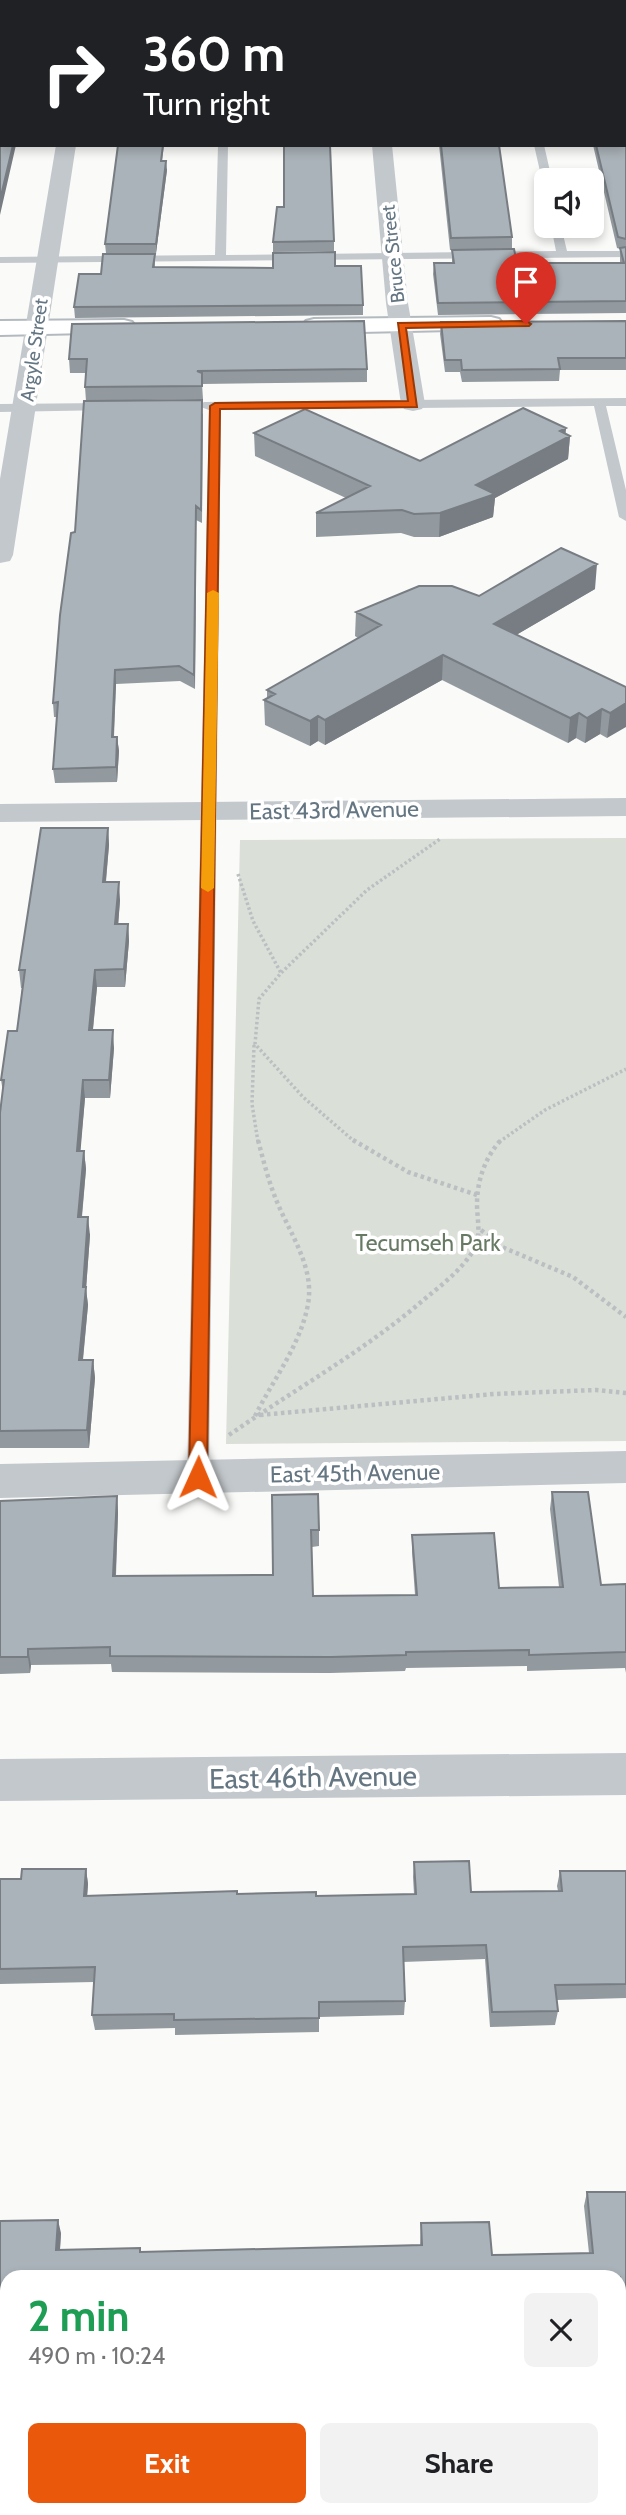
<!DOCTYPE html>
<meta charset="utf-8">
<style>
body{margin:0;font-family:Cabin,sans-serif;background:#f2f2f2;color:#202124;height:100vh;display:flex;flex-direction:column;font-size:26px;white-space:nowrap}
*{box-sizing:border-box;margin:0}
p{font-size:23px;color:#757577}
.icon{flex:none;width:38px;height:38px;fill:none;stroke:currentColor;stroke-width:2;stroke-linecap:round;stroke-linejoin:round}
.map{position:relative;flex:1;overflow:hidden}
.details{position:absolute;left:0px;top:2270px;width:626px;height:247px;display:flex;flex-direction:column;background:#fff;border-radius:21px 21px 0 0;box-shadow:0 4px 10px #0003}
.details>*{flex:none}
.top-card{position:absolute;left:0px;top:0px;width:626px;height:147px;box-shadow:0 4px 10px #0003;background:#202124;color:#fff;overflow:hidden}
.buttons{position:absolute;left:534px;top:168px;display:grid;gap:14px}
.buttons a{display:grid;place-items:center;width:70px;height:70px;border-radius:10px;background:#fff;box-shadow:0 4px 10px #0003;font-size:35px}
.pin{position:absolute;display:grid;place-items:center;width:60px;height:60px;color:#fff;margin:-72px -30px;border-radius:50% 50% 50% 0;rotate:-45deg;box-shadow:0 0 7px #0007}
.pin .icon{rotate:45deg}
.me{position:absolute;width:77px;margin:-38px;rotate:1deg;stroke-linejoin:round;filter:drop-shadow(0 0 5px #0008)}
.turn{display:flex;align-items:center;gap:24px;height:147px;padding:0 28px;font-size:32px}
.turn .icon{width:91px;height:91px;stroke-width:2.5}
.turn b{display:block;font-size:49px;line-height:60px}
.round{display:grid;place-items:center;flex:none;width:74px;height:74px;border-radius:10px;background:#f2f2f2}
.head{display:flex;align-items:center;justify-content:space-between;height:119px;padding:0 28px}
h1{font-size:42px;font-weight:800;line-height:52px;color:#1e9e55}
.action{display:flex;gap:14px;margin-top:auto;padding:14px 28px}
.action a{flex:1;height:80px;border-radius:10px;background:#ea580c;color:#fff;font-size:28px;font-weight:800;line-height:80px;text-align:center}
.action a+a{background:#f2f2f2;color:#202124}
.map>svg:first-child{display:block}
.green{fill:#dadfd7}
.lines{fill:none;stroke-linecap:round;stroke-linejoin:round}
.secondary-casing{stroke:#b3babf;stroke-width:4}
.path-far1{stroke:#bbbfc2;stroke-width:3.5;stroke-dasharray:2.5 2.5;stroke-linecap:butt}
.path{stroke:#bbbfc2;stroke-width:4.5;stroke-dasharray:3.5 3.5;stroke-linecap:butt}
.lane{fill:#c3c8cc;fill-rule:evenodd}
.street{fill:#c3c8cc;fill-rule:evenodd}
.secondary{fill:#fff;fill-rule:evenodd}
.wall{fill:#929a9f}
.shaded-wall{fill:#777d82}
.building{fill:#aab3b9;stroke:#777d82;stroke-width:2}
.route{fill:#ea580c;stroke:#983908;stroke-width:2}
.slow{fill:#f59e0b}
.labels{text-anchor:middle;dominant-baseline:central;stroke-width:7;stroke-linejoin:round;paint-order:stroke}
.far-street-label{font-size:19px;fill:#657683;stroke:#fff}
.street-label{font-size:23px;fill:#657683;stroke:#fff}
.park-label{font-size:23px;fill:#687a64;stroke:#fff}
.near-street-label{font-size:28px;fill:#657683;stroke:#fff}
</style>
<div class="map">
<svg width="626" height="2515" viewBox="0 0 626 2515">
<rect width="100%" height="100%" fill="#fafaf8"/>
<path class="green" d="M626 838V1441L226 1444 240 840Z"/>
<g class="lines">
<g class="secondary-casing">
<path id="secondary" d="M491 317 499 319 503 324 499 329 314 333 306 331 302 326 306 321 314 319Z
M124 320 132 322 136 327 132 332 0 335V321Z"/>
</g>
<path class="path-far1" d="M238 874 253 921 281 973
M254 1045 252 1104 258 1142
M355 1142 303 1097 255 1044 259 999 281 973 367 890 440 839
M499 1142 545 1110 626 1069"/>
<path class="path" d="M353 1140 408 1172 477 1195
M481 1230 502 1247 573 1277 626 1317
M260 1415 494 1394 596 1390 626 1393
M255 1416C273 1380 301 1344 308 1304 315 1266 288 1231 275 1197 268 1179 263 1159 258 1140
M229 1435C295 1389 366 1350 427 1297 443 1284 462 1269 473 1251 482 1237 477 1220 477 1204 477 1181 485 1157 501 1140"/>
<path class="lane" d="M225 0H233V2H225Z
M218 145H228L226 255 556 251 551 226H561L567 251H626V257L0 263V257L215 255Z
M534 145H544L552 180H546V183L542 180Z
M626 398V406H606L626 490V521L619 517 594 406 221 410 209 1477 205 1483 198 1485 191 1483 187 1477 209 410 198 406 204 402Z
M107 403 111 404V410L0 412V404Z"/>
<path class="street" d="M81 0H99V2H81Z
M360 0H378V2H360Z
M626 32V44H625V33Z
M56 145H76L13 555 10 561 0 563V479Z
M372 145H392L408 303 425 404 422 409 413 411 404 409 401 404 386 303Z
M626 798V816L0 822V804Z
M626 1451V1483L0 1498V1464Z
M626 1753V1795L0 1801V1759Z"/>
<use href="#secondary" class="secondary"/>
</g>
<path class="wall" d="M626 62V313L438 315 433 274 434 263H452V250H450L439 145H499L512 237V249L517 263H620V249L617 248 593 145H625Z
M118 145H164L162 161 167 170 156 253H106L105 244Z
M284 207 334 241V251L273 252V242Z
M155 254V267L273 268 335 266 363 305V315L75 318 74 307 101 274Z
M626 321V370H560L559 381 462 382 460 372H445L440 334 441 322Z
M72 324 367 369V382L202 384 203 399 86 401 85 387 86 373H70L69 359Z
M203 413 202 523 196 520 195 689 180 681 116 684 114 737H117L119 751 117 782 55 783 53 769 57 717H54L53 703 75 532Z
M566 428 565 434 570 436 568 459 495 498 493 517 439 537H414L401 533 316 537V513L346 498 255 456 254 433 420 461Z
M595 589 516 635 626 687 607 738 600 734 585 743 576 738 568 743 442 680 325 745 318 741 310 746 265 725 264 700 267 698V690L358 638 355 636 356 612 479 596Z
M108 828 109 845 106 882 120 900 118 924H128L129 941 125 987H97L93 1030 114 1048 110 1098H85L80 1151H84L86 1169 82 1217 90 1235 86 1289 88 1305 83 1360H93L95 1378 89 1448H0V1113L3 1092 1 1080 17 1031 22 988H21L19 970Z
M552 1492 601 1585 626 1584V1673L625 1668 527 1671V1666L406 1668 405 1671 330 1673 112 1672 111 1664 31 1665 30 1673 0 1674V1501L117 1496 118 1513 116 1576 273 1575 272 1495 319 1530V1546L312 1547 313 1596 415 1595 412 1552V1535L499 1588 559 1587 550 1509Z
M414 1862 471 1892 558 1891 557 1886 560 1871H626V1998L557 2000 558 2011 555 2025 490 2027 485 1959 403 1962 405 2001 404 2015 319 2017V2032L175 2035V2028L95 2030 92 2015 94 1982 0 1984V1879H21L86 1869 88 1884 87 1896 237 1894 316 1896 414 1894 413 1877Z
M587 2192H626V2333H620V2277H7V2362H0V2221L61 2233 60 2250 140 2248V2252L420 2245 421 2223 492 2255 589 2253 584 2206Z"/>
<path class="shaded-wall" d="M13 145H16L0 215V200Z
M166 161 167 170 156 253V244Z
M566 428 565 439 570 436 568 459 495 498 493 517 439 537 440 513 476 485Z
M196 506V520L195 689 194 675Z
M597 564 595 589 492 649 494 624Z
M443 655 442 680 325 745V720Z
M115 670 116 684 113 751 112 737Z
M626 703V727L607 738 610 713Z
M602 709 600 734 585 743 587 718Z
M579 713 576 738 568 743 570 718Z
M318 716V741L310 746V721Z
M117 737 119 751 117 782 116 767Z
M108 828 109 845 104 900 103 882Z
M119 882 120 900 117 941 115 924Z
M128 924 129 941 125 987 124 969Z
M95 970 97 987 91 1048 89 1030Z
M113 1030 114 1048 110 1098 109 1080Z
M83 1080 85 1098 79 1169 77 1151Z
M84 1151 86 1169 80 1235 78 1217Z
M88 1217 90 1235 86 1289 88 1305 81 1378 79 1360 83 1287Z
M93 1360 95 1378 89 1448 87 1430Z
M117 1496 118 1513 115 1592 113 1576Z
M28 1649 31 1665 30 1673 28 1657Z
M86 1869 88 1884 86 1911 84 1896Z
M58 2220 61 2233 59 2263 56 2250Z"/>
<path class="building" d="M0 0H38V2H2V25L0 24Z
M129 0H182L181 2H129Z
M270 0H325V2H270Z
M418 0H608V2H418Z
M0 39 2 40V145H13L0 200Z
M625 58 626 62V239L618 237 596 145H625Z
M118 145H163L161 161H166L156 244H105Z
M284 145H330L334 241 273 242 277 207H284Z
M441 145H499L512 237 451 238Z
M626 247V301L438 303 434 263H454L452 250 514 249 517 263H624L620 248Z
M335 252V266H361L363 305 74 307 79 274H101L103 254H155L153 267 273 268V253Z
M364 321 367 369 197 371 202 373V386L85 387 87 359H69L72 324Z
M626 321V358H558L560 369 462 370 461 360H445L441 322Z
M202 400 201 510 196 506 194 675 179 666 115 670 112 737H117L116 767 53 769 58 702 53 703 60 615 71 533 75 532 84 401Z
M523 408 566 428 560 431 570 436 476 485 495 494 440 513 414 514 402 510 316 513 370 486 254 433 305 409 420 461Z
M561 548 597 564 494 624 626 687V703L610 713 602 709 587 718 579 713 570 718 443 655 325 720 318 716 310 721 264 700 275 694 267 690 381 625 356 612 419 586H452L479 596Z
M41 828H108L103 882H119L115 924H128L124 969 95 970 89 1030H113L109 1080H83L77 1151H84L78 1217H88L83 1287H86L79 1360H93L87 1430 0 1431V1113L4 1080H1L8 1031H17L25 970H19Z
M552 1492H588L601 1585 626 1584V1652L529 1655V1650L406 1652V1655L331 1657 110 1656V1647L28 1649V1657H0V1501L117 1496 113 1576 273 1575 272 1495 318 1494 319 1530H311L313 1596 417 1595 412 1535 494 1533 499 1588 563 1587Z
M469 1861 471 1892 562 1891 560 1871H626V1984L555 1985 558 2011 492 2012 486 1945 403 1947 405 2001 319 2002V2018L174 2020V2014L92 2015 95 1967 0 1969V1879H21L22 1869H86L84 1896 237 1891V1894L316 1892V1896L416 1894 414 1862Z
M587 2192H626V2321H620V2277H7V2350H0V2221L58 2220 56 2250 140 2248V2252L422 2245 421 2223 489 2222 492 2255 593 2253Z"/>
<path class="route" d="M526 321 531 324 529 326 406 328 417 407 220 409 207 1477 204 1481H192L189 1477 210 406 215 403 408 401 398 323Z"/>
<path class="slow" d="M213 590 219 593 214 888 208 892 201 888 207 593Z"/>
<g class="labels">
<g class="far-street-label">
<text transform="translate(393 254) rotate(-96)">Bruce Street</text>
<text transform="translate(34 350) rotate(-82)">Argyle Street</text>
</g>
<g class="street-label">
<text transform="translate(334 810) rotate(-1)">East 43rd Avenue</text>
<text transform="translate(355 1473) rotate(-1)">East 45th Avenue</text>
</g>
<g class="park-label">
<text x="428" y="1243">Tecumseh Park</text>
</g>
<g class="near-street-label">
<text transform="translate(313 1777) rotate(-1)">East 46th Avenue</text>
</g>
</g>
</svg>
<div class="buttons">
<a><svg class="icon" aria-label="sound" viewBox="0 0 24 24"><path d="M4 9h4l5-4v14l-5-4H4zM17 9q2 3 0 6"/></svg></a>
</div>
<div class="pin" style="left:526px;top:324px;background:#d93025"><svg class="icon" aria-label="arrive" viewBox="0 0 24 24"><path d="M6 21V4h12l-3 4 3 4H6"/></svg></div>
<svg class="me" style="left:198px;top:1477px" viewBox="-20 -20 40 40"><path d="M0-17L14 15 0 8-14 15z" fill="#ea580c" stroke="#fff" stroke-width="4"/></svg>
<div class="top-card">
<div class="turn"><svg class="icon" aria-label="right" viewBox="0 0 24 24"><path d="M7 20v-9h11M14 6l5 5-5 5"/></svg><div><b>360 m</b>Turn right</div></div>
</div>
<section class="details">
<div class="head"><div><h1>2 min</h1><p>490 m · 10:24</p></div><a class="round"><svg class="icon" aria-label="close" viewBox="0 0 24 24"><path d="M6 6l12 12M18 6L6 18"/></svg></a></div>
<div class="action"><a>Exit</a><a>Share</a></div>
</section>
</div>
